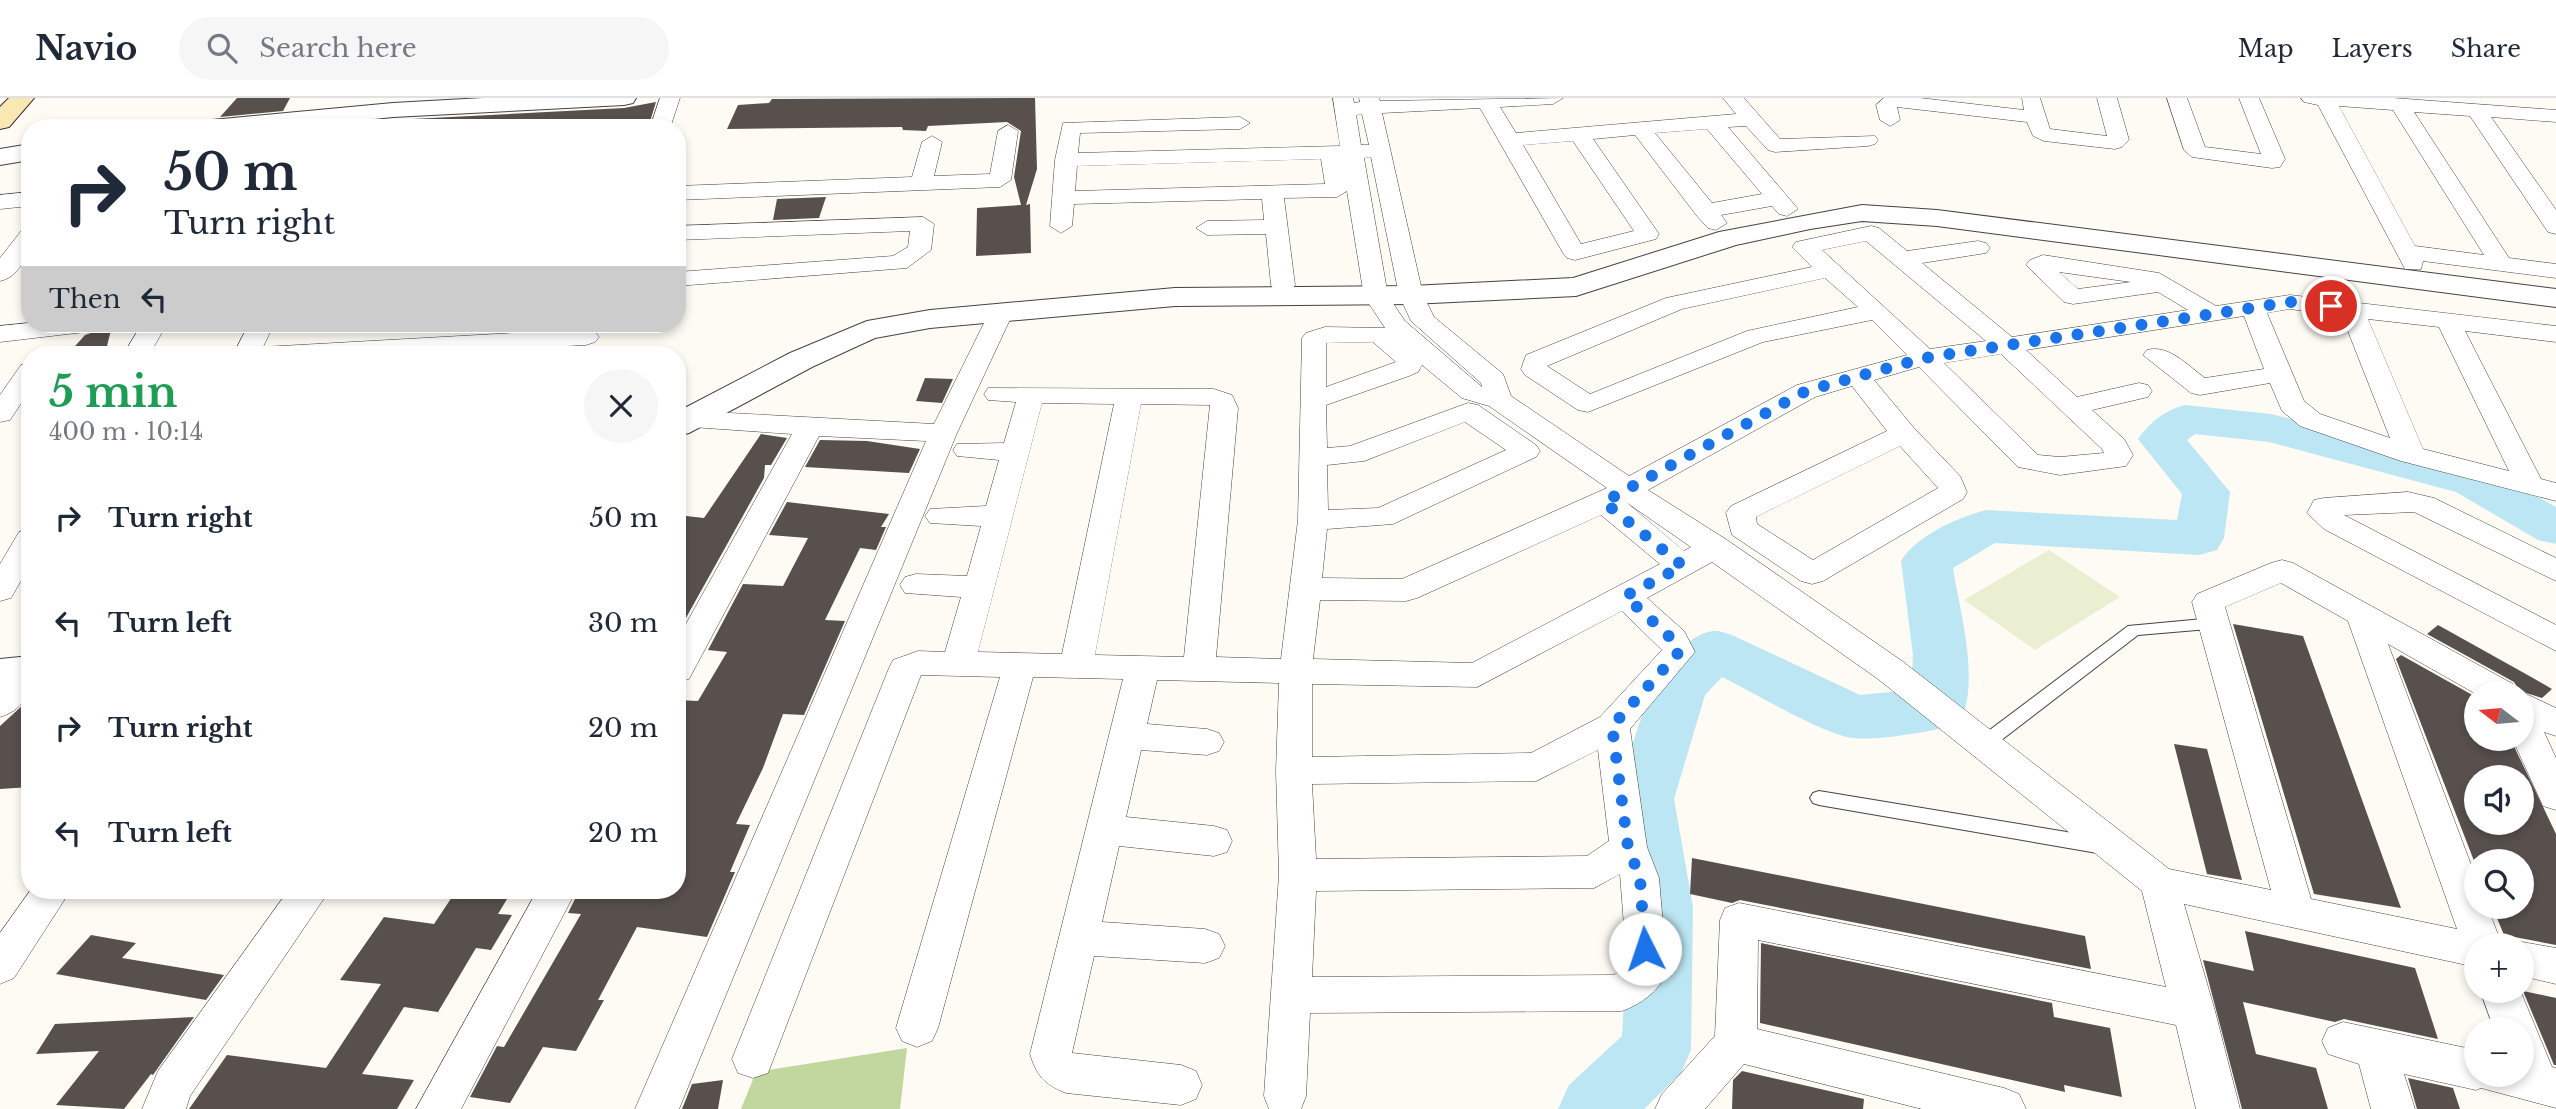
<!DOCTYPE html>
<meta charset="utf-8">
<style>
body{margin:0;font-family:"Libre Baskerville",serif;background:#f6f6f7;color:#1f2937;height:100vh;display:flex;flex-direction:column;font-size:26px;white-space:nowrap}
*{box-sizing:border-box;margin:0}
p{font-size:23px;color:#747a83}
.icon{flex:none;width:38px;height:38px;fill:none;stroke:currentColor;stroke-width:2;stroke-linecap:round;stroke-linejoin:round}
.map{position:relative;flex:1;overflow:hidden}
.drawer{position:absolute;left:21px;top:248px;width:665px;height:553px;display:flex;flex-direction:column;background:#fff;border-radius:28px;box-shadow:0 4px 10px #0003}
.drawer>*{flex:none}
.top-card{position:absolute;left:21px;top:21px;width:665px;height:214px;border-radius:28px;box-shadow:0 4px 10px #0003;background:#fff;color:#1f2937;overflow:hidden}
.needle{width:46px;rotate:286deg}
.fabs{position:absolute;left:2464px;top:583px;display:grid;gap:14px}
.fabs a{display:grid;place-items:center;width:70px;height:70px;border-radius:50%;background:#fff;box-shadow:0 4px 10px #0003;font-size:35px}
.pin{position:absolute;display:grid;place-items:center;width:60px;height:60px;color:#fff;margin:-30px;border:4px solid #fff;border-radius:50%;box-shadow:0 2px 7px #0007}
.me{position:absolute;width:77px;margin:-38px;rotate:356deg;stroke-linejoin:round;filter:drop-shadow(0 0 5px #0008)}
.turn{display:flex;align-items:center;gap:24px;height:147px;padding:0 28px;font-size:32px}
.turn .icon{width:91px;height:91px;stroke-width:2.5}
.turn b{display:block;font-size:49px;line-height:60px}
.then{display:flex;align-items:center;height:66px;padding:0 28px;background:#0003;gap:14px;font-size:26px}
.round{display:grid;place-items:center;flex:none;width:74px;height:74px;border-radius:37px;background:#f6f6f7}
.summary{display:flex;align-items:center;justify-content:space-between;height:119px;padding:0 28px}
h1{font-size:42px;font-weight:700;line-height:52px;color:#1e9e55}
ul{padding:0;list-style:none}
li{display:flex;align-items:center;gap:21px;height:105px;padding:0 28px}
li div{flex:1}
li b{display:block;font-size:26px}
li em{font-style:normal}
header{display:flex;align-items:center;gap:42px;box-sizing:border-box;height:98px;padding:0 35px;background:#fff;border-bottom:2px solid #e0e1e3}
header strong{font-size:33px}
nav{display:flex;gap:38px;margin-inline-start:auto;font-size:24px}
.search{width:490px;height:63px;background:#f6f6f7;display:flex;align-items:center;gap:18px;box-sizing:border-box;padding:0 24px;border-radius:38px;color:#747a83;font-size:26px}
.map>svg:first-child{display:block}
.forest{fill:#c1d79f}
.pitch{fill:#e9efd0}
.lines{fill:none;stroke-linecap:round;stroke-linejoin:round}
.river{fill:#bce6f3;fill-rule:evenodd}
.building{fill:#58504d;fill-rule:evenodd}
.service-casing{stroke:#434343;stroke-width:2}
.minor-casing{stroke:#434343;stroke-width:1}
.tertiary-casing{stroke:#434343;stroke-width:2}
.secondary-casing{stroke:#323232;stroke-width:2}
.service{fill:#fff;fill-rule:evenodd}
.minor{fill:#fff;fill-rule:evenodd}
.tertiary{fill:#fff;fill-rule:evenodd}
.secondary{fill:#fae8b4;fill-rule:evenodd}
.route{stroke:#1a73e8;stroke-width:12;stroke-dasharray:0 21.6}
</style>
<header>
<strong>Navio</strong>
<div class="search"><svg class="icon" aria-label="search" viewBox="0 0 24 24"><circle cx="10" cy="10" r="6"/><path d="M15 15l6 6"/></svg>Search here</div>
<nav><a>Map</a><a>Layers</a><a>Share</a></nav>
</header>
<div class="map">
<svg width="2556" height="1011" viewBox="0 0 2556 1011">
<rect width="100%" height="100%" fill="#fefbf4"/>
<path class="forest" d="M907 950 900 1011H741L756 974Z"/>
<path class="pitch" d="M2049 452 2120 499 2035 552 1964 502Z"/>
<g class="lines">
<path class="river" d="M2185 307 2271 316 2490 372 2556 409V446L2538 442 2456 394 2269 344 2195 336 2187 342 2230 394 2224 440 2217 452 2199 457 1995 445 1953 470C1960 514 1981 586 1959 626 1936 633 1877 643 1853 640 1822 636 1753 594 1722 579L1705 597 1674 701 1693 809 1691 952 1681 975 1644 1011H1558L1569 987 1622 938 1629 809 1614 701 1652 588C1664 567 1688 536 1713 533 1719 532 1728 536 1734 538L1860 597 1911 592 1913 557 1901 463C1916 438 1958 419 1986 412L2177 422 2182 396 2138 341C2150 324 2165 312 2185 307Z"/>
</g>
<path class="building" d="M237 0H290L283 13 220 19Z
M1035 0 1037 71 1026 107 1030 106 1031 155 976 158 977 110 1021 107 1014 79 1021 33 1007 24 928 28 926 33 903 32 902 29 727 31 738 7 769 5 772 1Z
M656 4 648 30H406L412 21 624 10Z
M826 99 819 120 773 122 777 101Z
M112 228 106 252 67 257 85 237Z
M925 280 953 281 942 305 916 303Z
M761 336 787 340 771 367H765L764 380 677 536V417L704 420Z
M820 342 867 343 920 351 909 375 805 369Z
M787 404 889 416 881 429H886L876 452 860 450 825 522 845 523 804 617 783 616 763 670 736 726 750 727 730 774H735L707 839 637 829 598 902H604L576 953 543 949 510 1005 470 999 497 948 504 949 581 816 568 815 579 793H677V602L698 603 727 554 708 552 743 486 783 488 808 440 769 437Z
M2233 526 2303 538 2401 810 2314 796Z
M2438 527 2533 580 2552 591 2542 600 2520 593 2514 584 2427 536Z
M2401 557 2476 599V640H2510L2556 736V847L2504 837 2492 808H2522V763H2476V768L2396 561ZM2476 679H2522V724H2476Z
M30 594V689L0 691V628L24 606Z
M2174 646 2207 651 2242 782 2207 776Z
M1692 760 2085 838 2091 871 1740 802 1732 805 1690 796Z
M456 793 510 796 498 816 512 817 491 852 476 850 438 914 404 909 362 976 414 982 397 1011H189L227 957 326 970 381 886 340 882 384 819 434 826Z
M2245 833 2415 870 2438 941 2344 921 2335 924 2243 904 2256 956 2316 970 2328 1011H2242L2203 862 2254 873Z
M91 837 136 845 122 860 224 877 206 902 56 876Z
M1761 845 2052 905 2054 919 2110 930 2122 999 2064 987 2065 994 1760 925Z
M2523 893 2556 900V967H2554Z
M194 919 153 977 151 976 124 1011 56 1007 99 953 36 956 55 926Z
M1742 973 1864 1001 1863 1011H1732L1733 982Z
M2408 980 2453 990 2460 1011H2417Z
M723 982 718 1011H682L692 986Z"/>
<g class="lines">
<g class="service-casing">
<path id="service" d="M2214 520 2222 526 2220 530 2138 537 1991 650H1979L1976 645 1979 640 2128 528Z
M1819 693 2103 740 2110 743 2112 748 2110 753 2103 756 1819 707 1813 705 1810 700 1813 695Z"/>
</g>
<g class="minor-casing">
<path id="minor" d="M660 0H680L670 30H650Z
M1333 0H1353L1354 5 1360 4 1359 0H1379L1380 3 1563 0 1553 6 1500 9 1516 35 1736 16 1723 0H1744L1780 41 1875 38 1878 42 1875 46 1868 48 1775 54 1768 52 1746 28 1728 29 1798 111 1787 118 1779 116 1772 108 1721 117 1727 125 1716 132 1708 130 1697 118 1635 37 1593 41 1659 136 1656 141 1575 162 1567 160 1563 155 1480 10 1382 15 1423 197 1434 219 1503 276 1511 298 1629 378 1797 287 1907 257 1872 222 1763 244 1588 314 1578 312 1525 277 1521 271 1526 257 1666 200 1812 169 1792 149 1796 144 1871 128 1879 130 1907 153 1978 143 1986 145 1990 150 1986 155 1922 165 2012 239 2188 212 2158 194 2073 206 2064 204 2026 167 2030 162 2043 157 2159 175 2216 208 2290 197 2556 228V244L2465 233 2541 381 2556 385V403L2401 363 2300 328 2282 313 2270 285 2200 297 2191 295 2143 257 2147 252C2169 246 2188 268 2205 280L2264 271 2244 218 2026 252 2077 299 2139 285 2148 287 2152 293 2148 299 2092 312 2124 341 2133 357 2126 368 2060 377 2018 369 1919 269 1874 282 1914 330 1960 378 1967 394 1963 401 1823 483 1812 486 1801 483 1732 437 1726 415 1731 408 1887 333 1852 288 1815 299 1648 392 1727 442 1902 563 2169 771 2271 792 2192 504 2197 496 2271 465 2282 462 2293 465 2513 586 2518 595 2476 596 2388 546 2476 780V808H2487L2502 847H2476V869L2184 806 2215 913 2240 1011H2196L2176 927 1758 842 1757 931 2004 990 2019 996 2026 1011H1922L1744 966 1705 1011H1655L1662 996 1715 938 1720 822 1725 810 1739 805 2166 889 2142 793 1878 581 1712 464 1647 500 1684 533 1695 554 1630 631 1647 749 1659 780 1667 875C1658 894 1641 906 1622 913L1310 915 1306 998 1301 1011H1269L1264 998 1279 777 1276 673 1279 585 1157 582 1147 626 1207 631 1219 635 1224 644 1219 653 1207 657 1141 652 1126 719 1214 728 1227 732 1232 743 1227 754 1214 758 1119 748 1102 824 1205 831 1219 836 1225 848 1219 860 1205 865 1094 858 1072 955 1181 967 1196 973 1202 987 1196 1001 1181 1007 1066 995C1044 986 1037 978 1030 956L1123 581 1033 579 938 930 932 943 917 949 902 943 896 930 1000 579 921 577 768 975 753 980 738 975 732 961 889 570 893 562 918 553 945 554 961 499 905 495 900 487 905 479 916 476 967 478 981 428 930 425 925 418 930 411 986 408 999 362 957 358 953 352 957 346 1004 345 1016 304 988 302 984 296 988 290 1214 291 1232 297 1238 310 1216 559 1281 561 1298 422 1302 240 1306 235 1325 229 1385 230 1364 198 1347 93 1337 99 1284 100 1295 187 1292 192H1274L1271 187 1266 136 1207 137 1196 130 1207 123 1264 122 1262 101 1074 106 1072 128 1061 135 1050 128 1055 62 1063 25 1240 19 1250 25 1240 31 1080 35 1078 55 1340 48ZM1362 16 1369 47H1361L1356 17ZM1707 31 1762 96 1712 105 1655 35ZM1573 43 1634 133 1581 146 1523 47ZM1371 59 1399 197 1411 223 1481 285 1482 289 1405 223 1388 198 1364 60ZM1321 61 1325 86 1075 93 1077 68ZM1866 143 1986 243 1930 251 1822 152ZM2059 174 2131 184 2078 191ZM1825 180 1858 209 1747 233 1590 296 1547 268 1682 211ZM2290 211 2342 218 2390 340 2320 316 2304 303 2267 215ZM2368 221 2439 229 2509 373 2423 351ZM1373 244 1396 264 1326 289V245ZM2001 256 2102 351 2104 355 2060 359 2038 357 1944 265ZM1422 267 1462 300 1489 308 1607 390 1402 481 1322 480 1327 431 1393 426 1536 359 1540 353 1536 347 1478 307 1468 305 1350 348 1327 350 1326 307 1409 278 1418 274ZM1042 305 1114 306 1062 556 978 554ZM1141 306 1210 307 1184 559 1095 557ZM1465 324 1506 352 1378 410 1328 412 1327 367 1364 363ZM1900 348 1938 390 1813 462 1757 426 1756 419ZM1626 404 1691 449 1684 453ZM1601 417 1660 466 1472 565 1313 561 1320 502 1406 503 1417 500ZM2281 485 2348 523 2457 831 2311 801 2225 509ZM1622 513 1662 552 1600 619 1531 655 1312 659V586L1477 589ZM1598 652 1609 743 1587 758 1316 761 1312 686 1536 683ZM1620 776 1627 867 1614 877 1312 879 1316 793 1594 790Z
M1884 0H1920L2024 12 2022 0H2040L2050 31 2107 38 2097 0H2117L2129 42 2122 49 2115 51 2044 43 2033 38 2027 24 1897 9 1900 22 1890 28 1880 22 1876 7Z
M2167 0H2187L2205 49 2261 56 2239 0H2259L2285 61 2280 69 2272 70 2192 59 2184 52Z
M2301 0H2393L2556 12V24L2491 19 2556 112V136L2548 134 2470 18 2414 14 2509 160 2556 166V180L2423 163 2421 171H2405L2318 7 2304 4ZM2339 8 2393 12 2484 157 2415 148Z
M1008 27 1018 33 1011 82 1000 89 677 102V88L912 79 922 44 932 38 942 44 934 78 990 76 998 33Z
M30 94V108L0 111V97Z
M923 119 934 126 931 152 907 170 677 188V174L893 158 908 149 910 133 677 142V128Z
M30 130C30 150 23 178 0 183V160L22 132Z
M1001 208 1010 210 1013 215 957 335 679 1011H635L926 343 819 338 689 581 677 584V542L792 336 692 329 682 327 678 321 682 315 692 313 934 326 989 215 992 210Z
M30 225V226H98L94 231 85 234 0 244V228Z
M142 226H167L149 257H123Z
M249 226H274L263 249 586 231 595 234 599 239 595 244 586 247 395 257H233Z
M30 265V292L10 322 0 324V297L21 267Z
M2408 394 2434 400 2556 460V483L2414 414 2344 417 2556 527V553L2324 431 2307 415 2314 402 2324 400Z
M30 431V467L11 500 0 503V466L19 434Z
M26 563 30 564C30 590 29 610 0 619V583L14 566Z
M2522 594 2556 610V638L2544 634 2556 660V712L2543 708 2512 640H2522Z
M30 793H70L14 880 0 886V835Z
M288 793H329L190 998 186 1011H142L158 973Z
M537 793H576L461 1011H416Z
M2522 844 2556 850V886L2522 878V847H2513Z
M2480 892H2520L2552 969 2556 970V1010L2481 990 2476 992 2404 976 2415 1011H2371L2359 966 2328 956 2322 943 2328 930 2343 924 2476 952V976H2522V931H2494Z"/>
</g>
<g class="tertiary-casing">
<path id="tertiary" d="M483 0H636L633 5 624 7 393 19 290 30H200L203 25 212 22 393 5Z
M30 46V62L0 67V51Z
M1862 107 1937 112 2556 191V209L1937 128 1862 123 1810 131 1736 147 1576 198 1411 206 1175 208 930 230 875 240 812 269 689 335 677 338V314L790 255 867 223 930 212 1175 190 1411 188 1573 180 1719 134Z
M30 558V588L0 591V561Z"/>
</g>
<g class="secondary-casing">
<path id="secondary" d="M9 0H34L9 29 0 31V9Z"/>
</g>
<use href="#service" class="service"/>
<use href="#minor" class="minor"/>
<use href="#tertiary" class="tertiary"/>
<use href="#secondary" class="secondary"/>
</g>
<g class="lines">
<path class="route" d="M1645 851 1640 780 1628 749 1612 628 1679 554 1672 541 1625 498 1683 468 1604 404 1806 293 1924 260 2290 204 2331 208"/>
</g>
</svg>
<div class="fabs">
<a><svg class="needle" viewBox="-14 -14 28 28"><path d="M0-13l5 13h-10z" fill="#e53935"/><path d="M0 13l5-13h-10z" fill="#747a83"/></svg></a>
<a><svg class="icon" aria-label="sound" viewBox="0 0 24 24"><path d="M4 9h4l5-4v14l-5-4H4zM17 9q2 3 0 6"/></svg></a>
<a><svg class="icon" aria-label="search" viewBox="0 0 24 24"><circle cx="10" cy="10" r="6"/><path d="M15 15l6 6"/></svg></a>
<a>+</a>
<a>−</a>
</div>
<div class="pin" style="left:2331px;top:208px;background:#d93025"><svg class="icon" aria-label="arrive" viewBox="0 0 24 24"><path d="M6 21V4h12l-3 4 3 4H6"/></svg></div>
<svg class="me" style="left:1645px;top:851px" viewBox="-20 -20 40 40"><circle r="19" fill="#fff"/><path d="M0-13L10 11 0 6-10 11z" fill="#1a73e8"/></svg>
<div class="top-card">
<div class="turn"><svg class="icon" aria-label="right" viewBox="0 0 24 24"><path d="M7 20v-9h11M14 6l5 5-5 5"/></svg><div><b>50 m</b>Turn right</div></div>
<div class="then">Then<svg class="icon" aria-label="left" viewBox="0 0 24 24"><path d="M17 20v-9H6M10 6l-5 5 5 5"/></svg></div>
</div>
<section class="drawer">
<div class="summary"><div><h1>5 min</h1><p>400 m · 10:14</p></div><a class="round"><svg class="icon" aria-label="close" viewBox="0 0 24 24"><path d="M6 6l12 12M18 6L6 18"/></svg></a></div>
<ul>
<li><svg class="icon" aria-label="right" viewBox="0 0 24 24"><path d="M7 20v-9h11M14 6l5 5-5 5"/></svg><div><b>Turn right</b></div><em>50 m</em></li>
<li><svg class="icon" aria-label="left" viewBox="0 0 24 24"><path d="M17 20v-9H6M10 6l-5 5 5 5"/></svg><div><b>Turn left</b></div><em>30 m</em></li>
<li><svg class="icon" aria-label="right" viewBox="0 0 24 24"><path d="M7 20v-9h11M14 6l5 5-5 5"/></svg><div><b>Turn right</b></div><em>20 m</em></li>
<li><svg class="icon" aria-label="left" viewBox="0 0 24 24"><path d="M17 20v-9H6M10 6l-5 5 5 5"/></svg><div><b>Turn left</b></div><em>20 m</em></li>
</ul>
</section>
</div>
